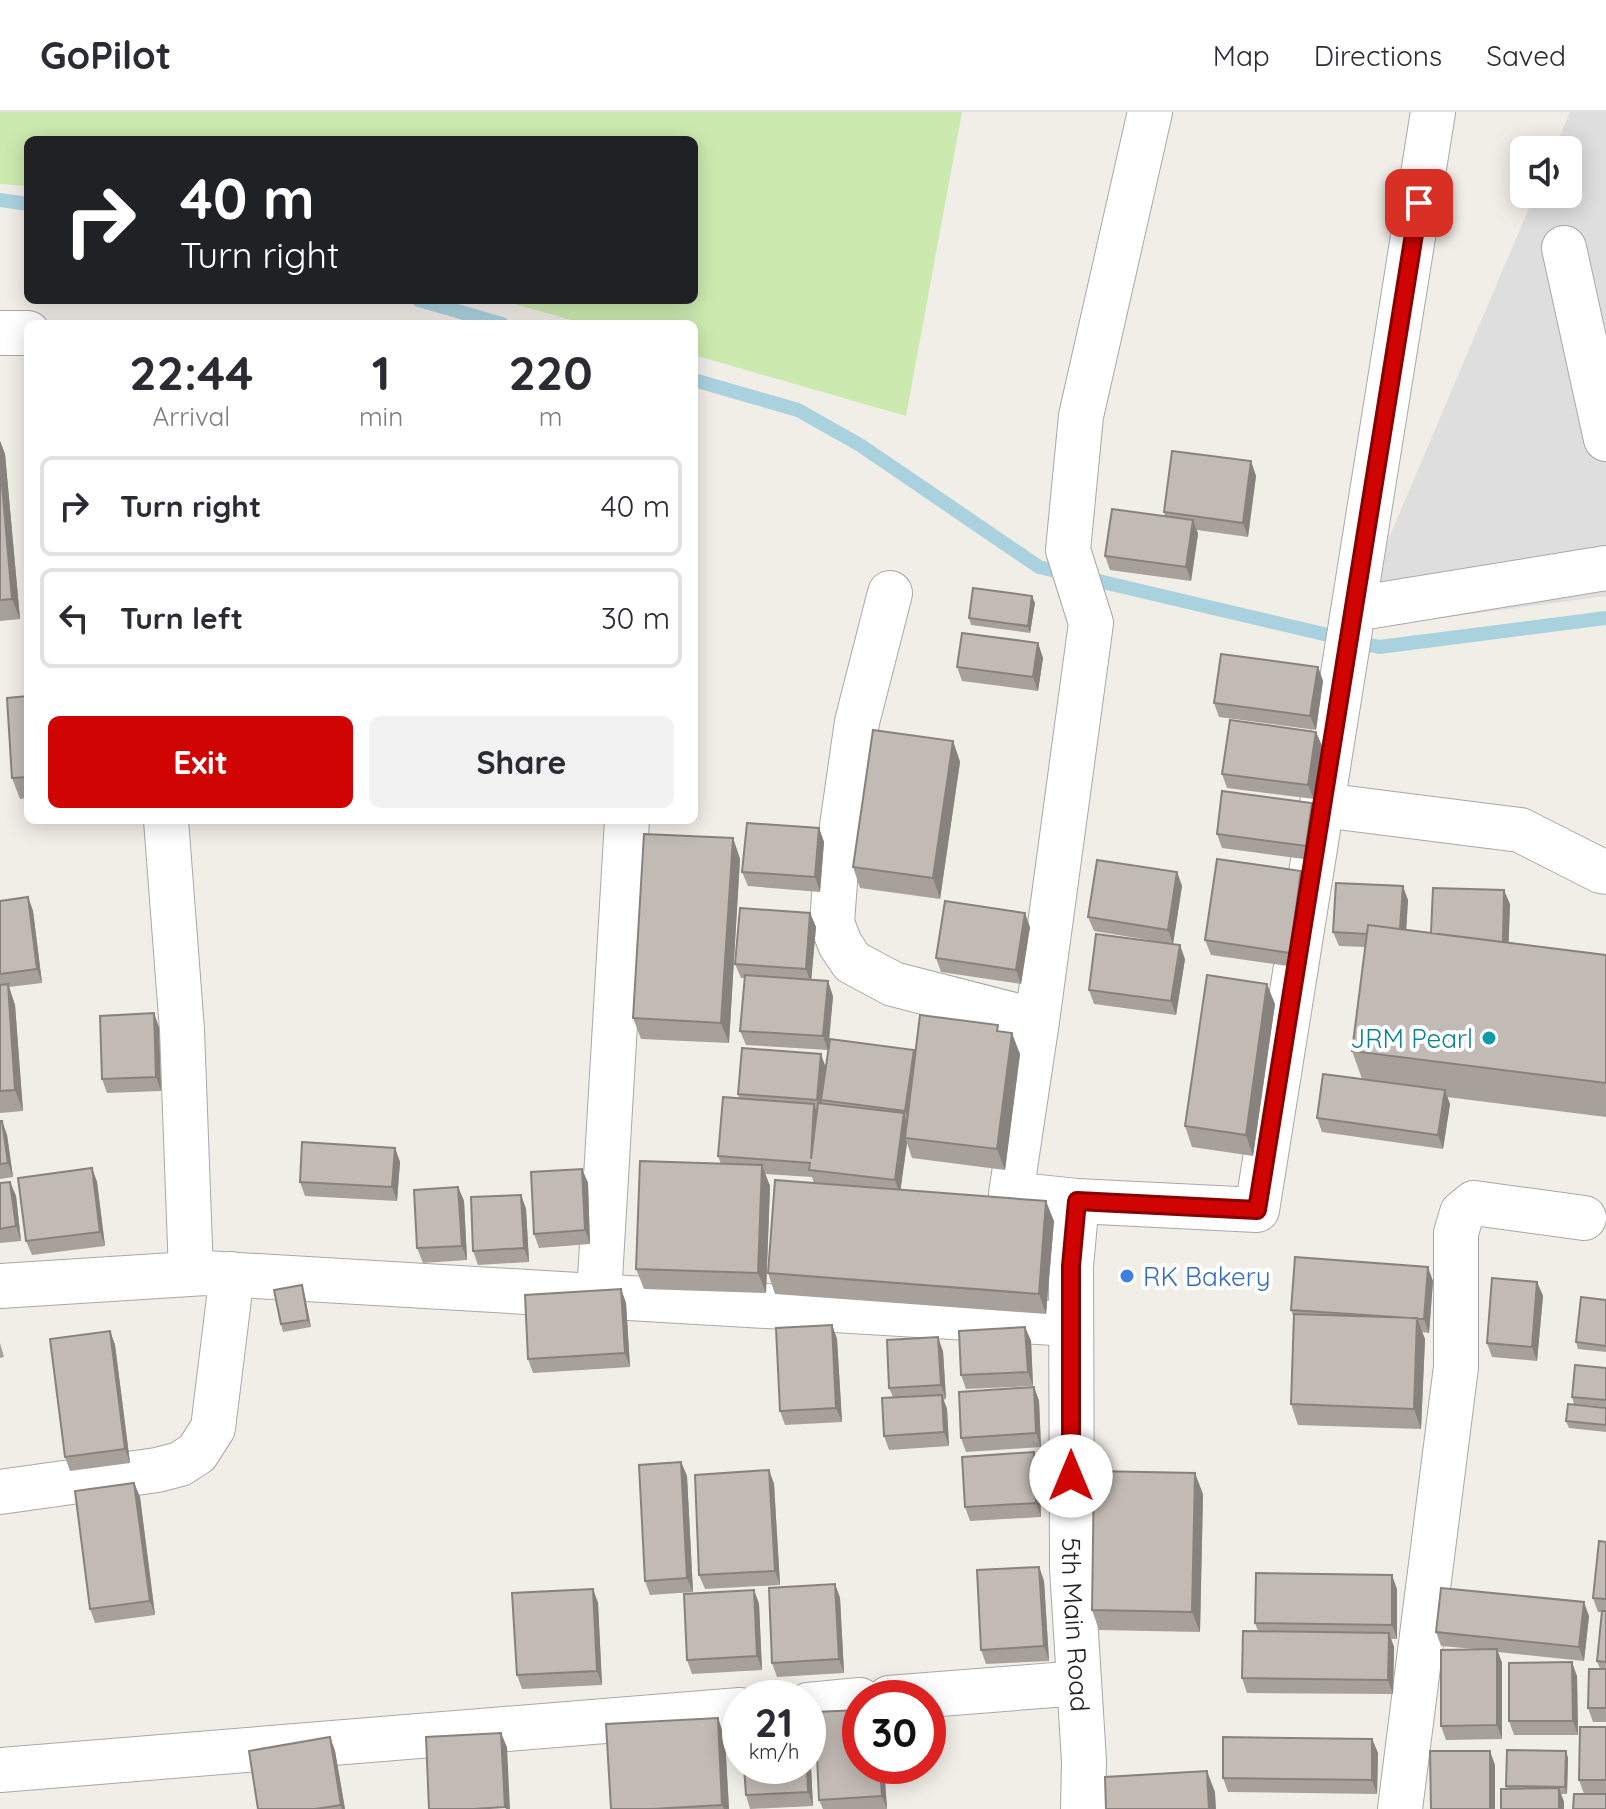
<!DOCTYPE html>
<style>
body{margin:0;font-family:Quicksand,sans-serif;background:#f2f2f3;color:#2b2b33;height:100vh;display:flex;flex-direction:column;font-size:30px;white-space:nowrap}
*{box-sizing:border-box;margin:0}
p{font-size:26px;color:#7c7c81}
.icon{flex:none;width:44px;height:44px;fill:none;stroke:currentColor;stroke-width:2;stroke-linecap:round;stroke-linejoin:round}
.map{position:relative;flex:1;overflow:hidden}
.side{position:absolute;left:24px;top:208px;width:674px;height:504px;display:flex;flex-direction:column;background:#fff;border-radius:12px;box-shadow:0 4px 20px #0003}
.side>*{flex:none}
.banner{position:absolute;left:24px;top:24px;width:674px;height:168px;border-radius:12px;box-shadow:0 4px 20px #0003;background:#202124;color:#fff;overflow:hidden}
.tools{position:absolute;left:1510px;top:24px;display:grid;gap:16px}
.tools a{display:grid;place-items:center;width:72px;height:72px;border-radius:12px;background:#fff;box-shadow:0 4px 20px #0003;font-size:40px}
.speed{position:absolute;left:722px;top:1568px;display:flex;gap:16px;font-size:40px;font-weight:700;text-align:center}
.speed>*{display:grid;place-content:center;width:104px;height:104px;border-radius:50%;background:#fff;box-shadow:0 4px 20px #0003;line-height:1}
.speed small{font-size:20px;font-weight:400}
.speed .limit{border:12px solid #d22;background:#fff;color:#111}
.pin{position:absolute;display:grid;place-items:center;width:68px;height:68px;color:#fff;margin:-34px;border-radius:16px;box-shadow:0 4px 12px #0006}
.me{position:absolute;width:88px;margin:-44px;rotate:0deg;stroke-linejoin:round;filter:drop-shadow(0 0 6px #0008)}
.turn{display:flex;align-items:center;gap:28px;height:168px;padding:0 24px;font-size:36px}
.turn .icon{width:104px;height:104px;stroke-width:2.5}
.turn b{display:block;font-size:56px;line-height:68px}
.eta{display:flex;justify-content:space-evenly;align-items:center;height:136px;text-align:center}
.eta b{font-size:48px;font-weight:700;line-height:56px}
.primary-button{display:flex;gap:16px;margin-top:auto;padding:16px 24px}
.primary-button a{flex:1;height:92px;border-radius:12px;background:#d00403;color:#fff;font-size:32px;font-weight:700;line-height:92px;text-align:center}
.primary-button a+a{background:#f2f2f3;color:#2b2b33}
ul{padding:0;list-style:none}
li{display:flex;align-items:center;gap:24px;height:100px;margin:0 16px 12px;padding:0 8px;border:4px solid #e1e1e2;border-radius:12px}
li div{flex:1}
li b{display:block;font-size:30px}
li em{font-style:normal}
header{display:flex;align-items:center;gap:48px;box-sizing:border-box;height:112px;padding:0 40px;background:#fff;border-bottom:2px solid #e1e1e2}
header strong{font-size:38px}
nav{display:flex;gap:44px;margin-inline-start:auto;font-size:28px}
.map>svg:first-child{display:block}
.residential{fill:#dfdede}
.grass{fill:#cceab0}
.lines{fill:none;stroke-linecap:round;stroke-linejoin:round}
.stream{stroke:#aad2de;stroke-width:14}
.minor-casing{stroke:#a8a8a8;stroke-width:46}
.minor{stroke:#fff;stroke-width:44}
.wall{fill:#a7a09b}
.shaded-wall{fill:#88827e}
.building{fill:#c2bab4;stroke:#88827e;stroke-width:2}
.route-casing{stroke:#870302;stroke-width:20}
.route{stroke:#d00403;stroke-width:14}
.culture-dot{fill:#0f9aa8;stroke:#fff;stroke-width:3}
.shop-dot{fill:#3f7fe0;stroke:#fff;stroke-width:3}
.labels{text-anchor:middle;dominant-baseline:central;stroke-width:8;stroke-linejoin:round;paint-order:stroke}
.culture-label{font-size:26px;fill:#0d838f;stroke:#fff;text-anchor:end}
.shop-label{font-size:26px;fill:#366cbe;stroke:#fff;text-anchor:start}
.street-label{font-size:26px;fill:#212121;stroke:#fff}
</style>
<header>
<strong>GoPilot</strong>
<nav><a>Map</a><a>Directions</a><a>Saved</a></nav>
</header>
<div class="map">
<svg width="1606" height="1697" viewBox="0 0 1606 1697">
<rect width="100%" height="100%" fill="#f1eee8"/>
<path class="residential" d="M1570 0H1606V484L1350 518 1535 82H1568V38H1554Z"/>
<path class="grass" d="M0 0H962L906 304 694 243V212H585L501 188H694V28H28V74L0 72Z"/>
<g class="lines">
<path class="stream" d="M0 88 28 92
M419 188 502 212
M694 268 798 298 860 333 1039 455 1379 535 1606 506"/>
<g class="minor-casing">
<g id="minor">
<path d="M1150 0 1081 304 1068 438 1091 511 1037 909 1011 1082 1077 1089 1257 1098 1433 0"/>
<path d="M1564 136 1606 327"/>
<path d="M0 221H28"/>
<path d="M890 481 857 610 836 756 832 811 840 832 852 850 893 872 1037 909"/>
<path d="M1354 497 1606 456"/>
<path d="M1322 693 1520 718 1601 759 1606 760"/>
<path d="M166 708 182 918 191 1161"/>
<path id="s1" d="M1077 1089 1071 1154 1072 1456 1084 1649 1083 1697"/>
<path d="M0 1174 205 1161 1071 1212"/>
<path d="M599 1184 627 708"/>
<path d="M0 1380 157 1358 180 1352 197 1341 213 1316 232 1162"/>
<path d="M889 1586 1079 1571"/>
<path d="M808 1593 860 1588"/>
<path d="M0 1658 740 1598"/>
<path d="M1400 1697 1456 1255V1121L1462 1101 1474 1091 1584 1106"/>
</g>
</g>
<use href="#minor" class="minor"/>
</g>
<path class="wall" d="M0 329 5 342 20 507 0 509Z
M1251 349 1256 364 1248 425 1197 418 1198 422 1191 469 1110 458 1105 444 1165 405 1164 400Z
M1035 491 1030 521 971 513 969 506Z
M1038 531 1043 546 1038 579 962 569 957 555Z
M1318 555 1323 569 1316 618 1219 605 1214 591Z
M28 584V686L20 687 12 666Z
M1316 620 1322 634 1314 687 1227 676 1222 662Z
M953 629 960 650 940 787 860 776 853 755Z
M1317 706 1311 748 1222 736 1217 722Z
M819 716 824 730 820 780 748 774 742 760Z
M733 726 740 747 729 931 641 927 633 906Z
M1301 759 1307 773 1295 855 1211 843 1205 828Z
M1177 760 1182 774 1173 832 1094 819 1088 805Z
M28 785 33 799 42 871 9 875 15 893 23 999 0 1001V789Z
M1408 788 1406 818 1431 821 1510 792 1508 830 1606 843V1005L1447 985 1450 992 1443 1037 1322 1020 1317 1006 1362 967 1352 939 1365 835 1339 834 1333 820Z
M810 801 816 815 811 868 833 884 829 930 915 942 1000 919 1020 942 1005 1058 912 1046 907 1031 900 1078 1054 1109 1046 1202 775 1182 768 1161 814 1071 812 1065 765 1062 770 1074 766 1181 644 1177 636 1157 721 1052 718 1044 739 986 738 982 826 955 828 938 746 933 740 919 745 866H741L735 852Z
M1030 815 1021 872 941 860 936 846Z
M1185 847 1176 903 1094 892 1089 878Z
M1275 892 1253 1044 1192 1035 1185 1014Z
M159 915 161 979 107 981 102 967Z
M0 1009H2L7 1023 13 1065 0 1067Z
M395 1036 400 1050 397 1089 305 1084 300 1070Z
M92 1056 97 1070 105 1134 32 1143 26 1129Z
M582 1057 588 1071 590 1132 539 1136 534 1122Z
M10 1070 16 1084 21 1129 0 1131V1071Z
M458 1075 464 1089 467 1148 423 1151 417 1136Z
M521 1083 526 1097 529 1150 478 1153 473 1139Z
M1433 1169 1429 1221 1422 1220 1425 1227 1421 1317 1298 1313 1291 1292 1294 1206 1291 1198Z
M1537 1170 1543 1184 1537 1249 1492 1245 1487 1231Z
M302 1173 304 1180 311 1215 283 1220 281 1212Z
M621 1177 626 1191 630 1255 533 1261 528 1247Z
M1606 1188V1240L1578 1237 1576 1230Z
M832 1213 837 1227 842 1310 785 1313 780 1299Z
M1025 1215 1031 1229 1033 1274 966 1277 961 1263Z
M110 1219 115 1233 130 1351 70 1359 65 1345Z
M0 1231 4 1245 0 1246Z
M943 1239 946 1287 943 1288 947 1297 949 1334 889 1338 884 1324 893 1285 889 1276Z
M1606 1256V1295L1574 1292 1572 1285Z
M1034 1275 1039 1289 1041 1335 966 1340 961 1326Z
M1606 1296V1320L1569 1316 1566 1309Z
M681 1350 687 1364 693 1480 650 1483 645 1469Z
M1039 1354 1041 1405 970 1409 965 1395Z
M769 1358 774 1372 780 1473 705 1477 699 1463Z
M134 1371 140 1385 155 1503 95 1511 90 1497Z
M1203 1382 1200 1520 1099 1518 1092 1498Z
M1606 1430V1610H1593L1588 1596 1600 1557 1597 1549 1602 1500H1598L1593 1486Z
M1039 1455 1044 1469 1049 1549 986 1552 981 1538Z
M835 1472 840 1486 844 1561 777 1565 772 1551Z
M593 1477 598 1491 602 1573 522 1577 517 1563Z
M1397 1477V1527H1391L1394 1535 1393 1582 1247 1581 1242 1566 1258 1519 1255 1511Z
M754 1478 759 1492 762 1558 692 1562 687 1548Z
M1589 1504 1584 1549 1498 1540 1502 1551V1627L1446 1628 1441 1614 1475 1537 1441 1534 1436 1520Z
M1577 1564 1578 1623H1514L1509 1609Z
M718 1606 725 1627 729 1697H611Z
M1606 1615V1697L1584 1682 1579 1668Z
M809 1616 813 1694 750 1697 746 1683Z
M330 1625 335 1639 345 1697H258Z
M1372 1627 1378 1641 1377 1682 1228 1680 1223 1666Z
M1566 1639 1568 1646 1567 1682H1561L1564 1690 1507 1676 1506 1674Z
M860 1654H884L887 1697H823L819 1688Z"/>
<path class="shaded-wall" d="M0 329 5 342 20 507 12 487 0 350Z
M1251 349 1256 364 1248 425 1243 411Z
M1193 408 1198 422 1191 469 1186 455Z
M1032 484 1035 491 1030 521 1028 514Z
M1038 531 1043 546 1038 579 1033 565Z
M1318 555 1323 569 1316 618 1310 604Z
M1316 620 1322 634 1314 687 1308 673Z
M953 629 960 650 940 787 933 766Z
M1312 691 1317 706 1311 748 1306 734Z
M819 716 824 730 820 780 815 765Z
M733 726 740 747 729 931 721 911Z
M1301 759 1307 773 1295 855 1290 841Z
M1177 760 1182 774 1173 832 1168 818Z
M1403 774 1408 788 1405 838 1400 823Z
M1504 778 1510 792 1508 850 1503 836Z
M28 785 33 799 42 871 37 857Z
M810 801 816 815 811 871 806 857Z
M1025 801 1030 815 1021 872 1016 858Z
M1180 833 1185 847 1176 903 1171 889Z
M828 869 833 884 828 938 823 924Z
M8 872 15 893 23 999 15 978Z
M1267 872 1275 892 1253 1044 1246 1023Z
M154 901 159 915 161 979 156 965Z
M1012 921 1020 942 1005 1058 997 1037Z
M914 938 919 952 910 1013 905 999Z
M821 942 826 956 821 988 823 993 822 1002 817 988Z
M1445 978 1450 992 1443 1037 1438 1023Z
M814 992 819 1006 816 1061 811 1047Z
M904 1001 909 1016 905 1026 907 1031 900 1082 895 1068Z
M2 1009 7 1023 13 1065 8 1051Z
M395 1036 400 1050 397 1089 392 1075Z
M762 1053 770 1074 766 1181 758 1161Z
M92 1056 97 1070 105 1134 100 1120Z
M582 1057 588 1071 590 1132 585 1118Z
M10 1070 16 1084 21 1129 16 1114Z
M458 1075 464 1089 467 1148 462 1134Z
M521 1083 526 1097 529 1150 524 1136Z
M1046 1089 1054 1109 1046 1202 1039 1182Z
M1428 1155 1433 1169 1429 1221 1424 1207Z
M1537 1170 1543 1184 1537 1249 1532 1235Z
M302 1173 304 1180 311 1215 308 1208Z
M621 1177 626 1191 630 1255 625 1241Z
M1417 1206 1425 1227 1421 1317 1414 1297Z
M832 1213 837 1227 842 1310 836 1296Z
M1025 1215 1031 1229 1033 1274 1028 1260Z
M110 1219 115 1233 130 1351 125 1337Z
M938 1225 943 1239 946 1287 941 1273Z
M1034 1275 1039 1289 1041 1335 1036 1321Z
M942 1283 947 1297 949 1334 944 1320Z
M1034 1340 1039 1354 1041 1405 1036 1391Z
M681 1350 687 1364 693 1480 687 1466Z
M769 1358 774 1372 780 1473 775 1459Z
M1195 1361 1203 1382 1200 1520 1192 1500Z
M134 1371 140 1385 155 1503 150 1489Z
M1039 1455 1044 1469 1049 1549 1044 1534Z
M1392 1463 1397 1477V1527L1392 1513Z
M835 1472 840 1486 844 1561 839 1547Z
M593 1477 598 1491 602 1573 597 1559Z
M754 1478 759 1492 762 1558 757 1544Z
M1584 1490 1589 1504 1584 1549 1579 1535Z
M1389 1521 1394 1535 1393 1582 1388 1568Z
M1497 1537 1502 1551V1627L1497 1613Z
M1572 1550 1577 1564 1578 1623 1573 1609Z
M718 1606 725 1627 729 1697H724L722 1693Z
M808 1613 809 1616 813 1694 808 1680 807 1654H808Z
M501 1621 507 1635 510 1697H506L505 1695Z
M330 1625 335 1639 345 1697H342L341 1693Z
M1372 1627 1378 1641 1377 1682 1372 1668Z
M1490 1639 1495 1653V1697H1490Z
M1566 1639 1568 1646 1567 1682 1565 1675Z
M880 1654H884L887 1697 882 1684Z
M1207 1659 1215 1680 1216 1697H1209Z
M1559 1676 1564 1690V1697H1559Z"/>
<path class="building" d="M1172 339 1251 349 1243 411 1164 400Z
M0 350 12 487 0 488Z
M1112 397 1193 408 1186 455 1105 444Z
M973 476 1032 484 1028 514 969 506Z
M962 521 1038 531 1033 565 957 555Z
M1221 542 1318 555 1310 604 1214 591Z
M28 584V665L12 666 7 586Z
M1230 608 1316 620 1308 673 1222 662Z
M873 618 953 629 933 766 853 755Z
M1222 679 1312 691 1306 734 1217 722Z
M747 711 819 716 815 765 742 760Z
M644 722 733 726 721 911 633 906Z
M1217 747 1301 759 1290 841 1205 828Z
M1097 748 1177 760 1168 818 1088 805Z
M1336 771 1403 774 1400 817 1368 813 1367 822 1333 820Z
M1433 776 1504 778 1503 830 1431 821Z
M28 785 37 857 0 862V789Z
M945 789 1025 801 1016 858 936 846Z
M740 796 810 801 806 857 735 852Z
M1368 813 1606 843V971L1352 939Z
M1096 822 1180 833 1171 889 1089 878Z
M745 863 828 869 823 924 740 919Z
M1207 863 1267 872 1246 1023 1185 1014Z
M8 872 15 978 0 979V873Z
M154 901 156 965 102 967 100 904Z
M920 903 998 913 997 919 1012 921 997 1037 905 1026Z
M830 927 914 938 905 999 821 988Z
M742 936 821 942 817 988 738 982Z
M1323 962 1445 978 1438 1023 1317 1006Z
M723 985 814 992 811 1047 818 991 904 1001 895 1068 809 1058 810 1051 718 1044Z
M0 1009H2L8 1051 0 1052Z
M302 1030 395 1036 392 1075 300 1070Z
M640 1049 762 1053 758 1161 636 1157Z
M92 1056 100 1120 26 1129 18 1066Z
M582 1057 585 1118 534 1122 531 1060Z
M775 1068 1046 1089 1039 1182 768 1161Z
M10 1070 16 1114 0 1117V1071Z
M458 1075 462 1134 417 1136 414 1078Z
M521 1083 524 1136 473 1139 471 1085Z
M1295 1145 1428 1155 1424 1207 1291 1198Z
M1492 1166 1537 1170 1532 1235 1487 1231Z
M302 1173 308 1208 281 1212 274 1178Z
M621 1177 625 1241 528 1247 525 1183Z
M1581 1185 1606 1188V1234L1576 1230Z
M1294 1202 1417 1206 1414 1297 1291 1292Z
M832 1213 836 1296 780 1299 776 1216Z
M1025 1215 1028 1260 961 1263 959 1219Z
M110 1219 125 1337 65 1345 50 1227Z
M938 1225 941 1273 889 1276 887 1228Z
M1575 1253 1606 1256V1288L1572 1285Z
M1034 1275 1036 1321 961 1326 959 1280Z
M942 1283 944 1320 884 1324 882 1286Z
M1568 1292 1606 1296V1313L1566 1309Z
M1034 1340 1036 1391 965 1395 962 1345Z
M681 1350 687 1466 645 1469 639 1353Z
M769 1358 775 1459 699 1463 695 1363Z
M1094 1359 1195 1361 1192 1500 1092 1498Z
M134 1371 150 1489 90 1497 75 1379Z
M1599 1429 1606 1430V1487L1593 1486Z
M1039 1455 1044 1534 981 1538 977 1458Z
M1256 1461 1392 1463V1513L1255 1511Z
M835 1472 839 1547 772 1551 769 1476Z
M1441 1476 1584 1490 1579 1535 1436 1520Z
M593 1477 597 1559 517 1563 512 1481Z
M754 1478 757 1544 687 1548 684 1482Z
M1602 1499H1606V1550L1597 1549Z
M1243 1519 1389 1521 1388 1568 1242 1566Z
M1497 1537V1613L1441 1614V1538Z
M1572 1550 1573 1609H1509V1551Z
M1589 1557H1606V1596H1588Z
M860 1598V1654H880L882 1684 819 1688 815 1600Z
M718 1606 722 1693 652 1697H611L606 1612Z
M1580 1615H1606V1668H1579Z
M501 1621 505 1695 474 1697H429L426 1625Z
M330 1625 341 1693 316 1697H258L249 1639Z
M1223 1625 1372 1627V1668L1223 1666Z
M1507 1638 1566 1639 1565 1675 1506 1674Z
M1430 1639H1490V1697H1431Z
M744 1654H807L808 1680 746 1683Z
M1207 1659 1209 1697H1106L1105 1665Z
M1559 1676V1697H1501V1677Z
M1574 1682H1606V1697H1573Z"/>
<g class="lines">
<g class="route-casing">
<path id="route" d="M1071 1364V1154L1077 1089 1257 1098 1419 91"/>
</g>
<use href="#route" class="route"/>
</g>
<circle class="culture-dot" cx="1489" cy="926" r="8"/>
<circle class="shop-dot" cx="1127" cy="1164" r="8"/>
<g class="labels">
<g class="culture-label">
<text x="1473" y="926">JRM Pearl</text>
</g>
<g class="shop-label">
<text x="1143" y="1164">RK Bakery</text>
</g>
<g class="street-label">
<text stroke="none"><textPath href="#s1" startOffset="424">5th Main Road</textPath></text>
</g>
</g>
</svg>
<div class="tools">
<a><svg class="icon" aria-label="sound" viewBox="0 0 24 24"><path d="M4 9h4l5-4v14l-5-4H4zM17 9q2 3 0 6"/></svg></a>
</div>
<div class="speed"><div>21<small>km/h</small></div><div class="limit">30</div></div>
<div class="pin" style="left:1419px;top:91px;background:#d93025"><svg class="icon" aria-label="arrive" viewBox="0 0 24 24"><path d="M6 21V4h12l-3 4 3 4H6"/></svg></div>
<svg class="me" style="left:1071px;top:1364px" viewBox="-20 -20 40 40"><circle r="19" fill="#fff"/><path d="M0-13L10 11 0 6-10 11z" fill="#d00403"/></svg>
<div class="banner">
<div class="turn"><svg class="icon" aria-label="right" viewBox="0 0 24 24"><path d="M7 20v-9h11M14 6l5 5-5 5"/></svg><div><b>40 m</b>Turn right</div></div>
</div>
<section class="side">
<div class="eta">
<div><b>22:44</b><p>Arrival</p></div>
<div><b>1</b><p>min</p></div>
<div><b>220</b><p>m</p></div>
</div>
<ul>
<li><svg class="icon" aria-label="right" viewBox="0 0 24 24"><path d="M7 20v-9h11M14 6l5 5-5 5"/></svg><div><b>Turn right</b></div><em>40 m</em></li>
<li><svg class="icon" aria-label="left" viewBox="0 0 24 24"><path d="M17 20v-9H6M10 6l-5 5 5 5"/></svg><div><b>Turn left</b></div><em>30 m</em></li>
</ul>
<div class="primary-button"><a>Exit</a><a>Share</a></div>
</section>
</div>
